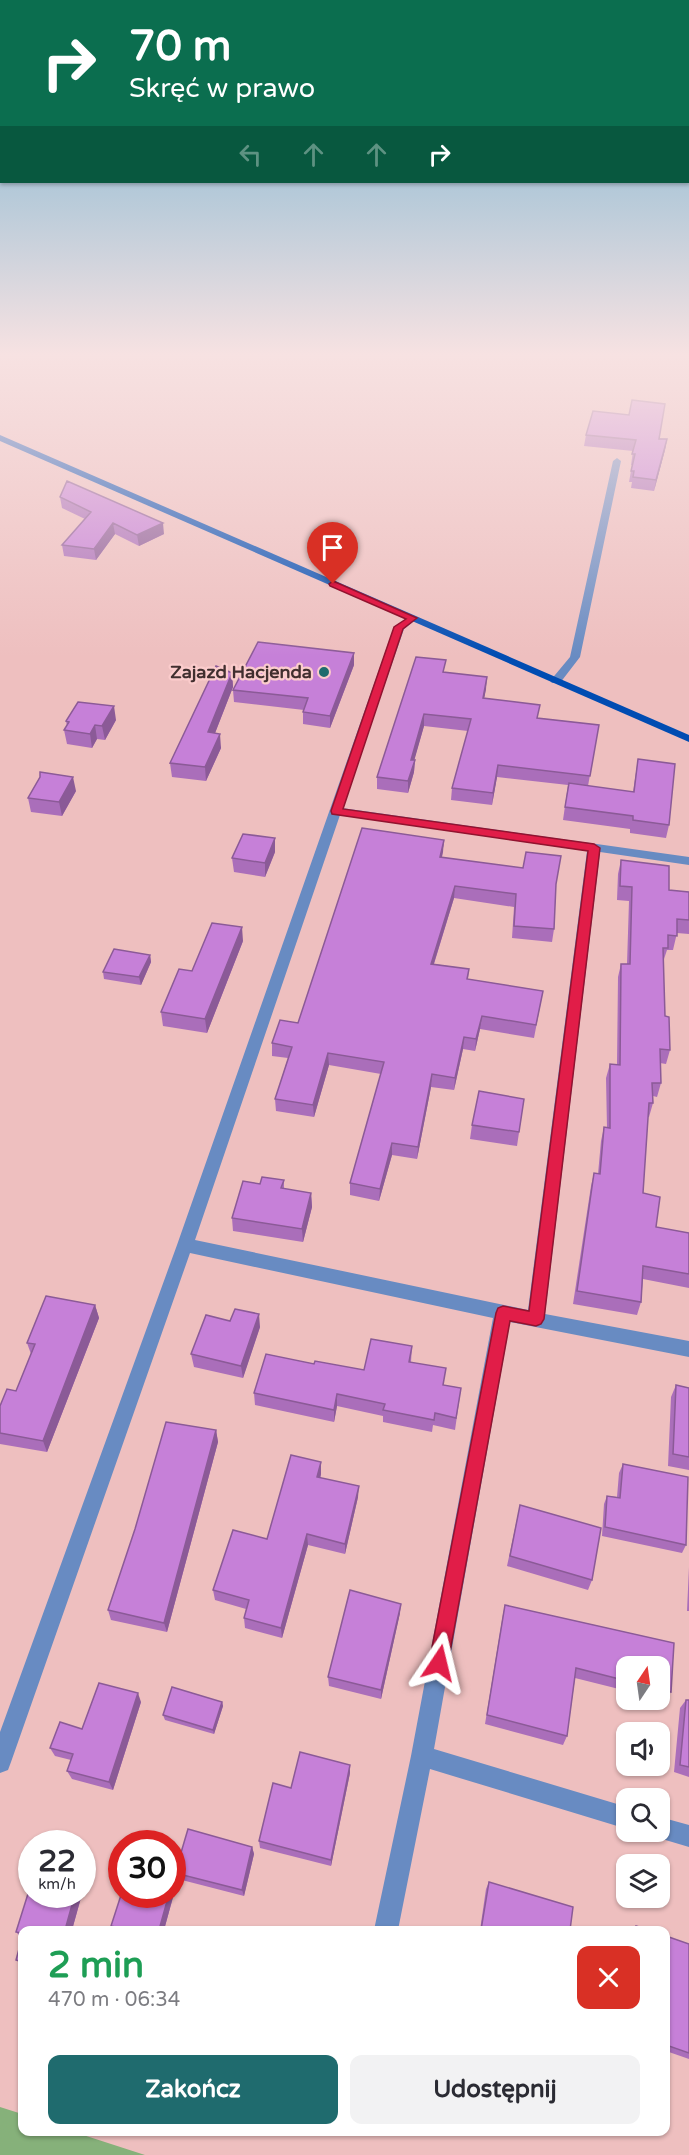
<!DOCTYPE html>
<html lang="pl">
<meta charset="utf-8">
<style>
body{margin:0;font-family:"Varela Round",sans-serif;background:#f2f2f3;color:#2b2b33;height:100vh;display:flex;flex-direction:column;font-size:22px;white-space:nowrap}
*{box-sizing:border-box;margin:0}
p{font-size:20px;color:#7c7c81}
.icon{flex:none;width:33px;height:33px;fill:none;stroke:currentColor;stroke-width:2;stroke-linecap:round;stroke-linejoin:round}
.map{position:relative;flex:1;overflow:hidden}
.sheet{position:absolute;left:18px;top:1926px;width:652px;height:210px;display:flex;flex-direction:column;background:#fff;border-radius:12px;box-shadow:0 2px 4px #0004}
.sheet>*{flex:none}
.top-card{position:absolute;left:0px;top:0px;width:690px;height:183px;box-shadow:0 2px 4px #0004;background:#0b6e4f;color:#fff;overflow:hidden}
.needle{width:39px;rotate:13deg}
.fabs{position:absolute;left:616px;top:1656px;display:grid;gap:12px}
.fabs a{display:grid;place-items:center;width:54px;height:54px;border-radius:12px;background:#fff;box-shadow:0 2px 4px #0004;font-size:30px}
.speed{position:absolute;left:18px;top:1830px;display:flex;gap:12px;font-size:30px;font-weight:700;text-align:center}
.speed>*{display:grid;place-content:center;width:78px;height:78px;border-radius:50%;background:#fff;box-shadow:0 2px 4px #0004;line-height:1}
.speed small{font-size:15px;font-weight:400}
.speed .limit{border:9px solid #d22;background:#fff;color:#111}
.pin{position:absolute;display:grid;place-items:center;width:51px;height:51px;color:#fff;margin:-62px -26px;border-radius:50% 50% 50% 0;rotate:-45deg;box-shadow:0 0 6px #0007}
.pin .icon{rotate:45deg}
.me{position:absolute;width:66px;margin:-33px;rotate:10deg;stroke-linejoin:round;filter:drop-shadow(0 0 4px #0008)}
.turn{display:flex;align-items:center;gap:21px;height:126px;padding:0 30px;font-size:27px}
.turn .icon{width:78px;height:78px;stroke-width:2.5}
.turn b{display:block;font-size:42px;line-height:51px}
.lanes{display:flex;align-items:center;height:57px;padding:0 30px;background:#0003;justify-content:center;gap:30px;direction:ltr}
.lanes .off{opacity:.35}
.round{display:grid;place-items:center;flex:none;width:63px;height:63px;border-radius:12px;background:#f2f2f3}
.summary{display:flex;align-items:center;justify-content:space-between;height:102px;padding:0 30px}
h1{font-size:36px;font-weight:800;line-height:45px;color:#1e9e55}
.cta{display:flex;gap:12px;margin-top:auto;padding:12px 30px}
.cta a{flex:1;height:69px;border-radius:12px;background:#1f6b6e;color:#fff;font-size:24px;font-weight:800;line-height:69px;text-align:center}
.cta a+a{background:#f2f2f3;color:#2b2b33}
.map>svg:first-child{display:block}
.green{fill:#86b17a}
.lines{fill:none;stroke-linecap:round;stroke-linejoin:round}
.minor{fill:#688bc2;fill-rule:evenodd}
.major{fill:#004cb2;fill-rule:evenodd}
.wall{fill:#aa6eba}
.shaded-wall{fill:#8b5a97}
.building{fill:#c680d8;stroke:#8b5a97;stroke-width:1.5}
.route{fill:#e11d48;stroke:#92132f;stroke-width:1.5}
.poi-dot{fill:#1f6b6e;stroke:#fbcccc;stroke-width:2}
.labels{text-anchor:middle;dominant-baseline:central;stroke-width:4.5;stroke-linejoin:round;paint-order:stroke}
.far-poi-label{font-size:18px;font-weight:bold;fill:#412f2f;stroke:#fbcccc;text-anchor:end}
</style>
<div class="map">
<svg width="689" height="2155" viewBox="0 0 689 2155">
<rect width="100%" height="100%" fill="#eebfbf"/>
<path class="green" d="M0 2107 22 2114V2132H74L145 2155H0Z"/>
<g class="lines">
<path class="minor" d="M617 458 621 461 580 657 560 683H552L550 681 570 657 613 461Z
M413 615 418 618 404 629 342 808 689 857V865L600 852 545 1314 689 1341V1357L510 1322 434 1749 627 1807V1829L430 1769 398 1930H374L411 1756 493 1318 190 1253 11 1762 8 1770 0 1773V1732L177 1245 394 627ZM340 815 587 851 528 1310 195 1240Z
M660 1817 689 1825V1847L652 1836 650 1832H660Z"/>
<path class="major" d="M0 435 689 735V742L0 441Z"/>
</g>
<path class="wall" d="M586 435 667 439 665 450 654 491 631 488 632 482H629L632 465H631L633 451 584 446Z
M60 497 164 534 139 546 115 534 96 560 64 556 62 545 85 519 62 508Z
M354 665 330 728 303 724V712L304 710 234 702 233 690Z
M445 672 486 689 484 698 538 718 599 725 588 786 633 792 638 759 669 825 666 838 630 833V829L563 820 568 785 497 777 492 805 451 800 452 788 468 731 424 726 414 760H415L414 772 408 793 377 789V777Z
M232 673 233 687 215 733 221 748 206 781 172 777 170 763Z
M116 720 105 740 97 739 92 748 67 744 64 730 67 726 66 721Z
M76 791 62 816 31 812 28 798Z
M275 838V852L265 877 234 872 232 858Z
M444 840 442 857 556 885 554 929 552 942 512 938 514 907 454 898 434 964 469 969 468 979 543 991 534 1038 480 1029 475 1051 463 1049 454 1090 431 1087 417 1159 392 1155 379 1201 350 1195V1183L381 1074 329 1065 314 1117 276 1111 275 1099 288 1058 272 1056V1043L298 1023Z
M621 860 669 890 689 892V934L677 933 673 950H667L663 962 665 1016 670 1050 666 1064 660 1063 661 1083 657 1097 653 1096V1103L649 1117H648L643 1193 656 1227 689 1233V1288L643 1279 641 1302 637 1315 573 1304 591 1186 594 1173 598 1174 601 1141 604 1127 607 1128 606 1078 610 1064 617 1065 618 977 621 964H627L629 901 617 900 618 874Z
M243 941 207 1033 163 1026 161 1012 192 971Z
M150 955 151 962 141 985 104 979 103 972Z
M524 1099 517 1146 470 1139 472 1125Z
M284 1180V1189L311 1193 312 1207 303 1242 233 1231 232 1218 260 1184Z
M95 1305 99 1318 47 1452 0 1444V1406L16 1391 31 1354 27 1343Z
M230 1321 260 1327 243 1378 194 1367 191 1354Z
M412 1346 411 1362 444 1385 461 1388 455 1430 433 1425 432 1432 383 1422V1416L337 1406 334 1422 255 1405 254 1393 314 1364 364 1370Z
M676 1385 689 1388V1470L668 1466 671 1397Z
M216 1430 218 1442 167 1632 111 1620 108 1610Z
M321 1462V1474L320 1478 358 1497 345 1554 308 1545 282 1638 245 1628 244 1618 246 1609 215 1600 213 1590 267 1539Z
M623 1464 686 1545 682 1553 602 1536 604 1504 607 1496 617 1497 619 1473Z
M520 1505 592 1580 588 1590 507 1566Z
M689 1567V1611H687Z
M505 1605 674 1643 671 1692 665 1701 660 1699V1666H627V1691L575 1678 567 1736 563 1745 485 1724 503 1614Z
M400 1613 381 1699 329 1686 328 1677Z
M686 1700H689V1777L674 1772 680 1708Z
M141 1702 113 1790 72 1779 67 1771 71 1760 55 1756 50 1748 82 1729Z
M222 1702 223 1706 214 1734 165 1720 163 1715Z
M350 1773 331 1866 260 1848 259 1841Z
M252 1847 254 1854 244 1896 178 1879 164 1930H115L111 1926 175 1873Z
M489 1882 570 1930H480L486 1889Z
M82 1894 72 1930H22V1938L16 1932Z
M666 1936 689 1944V2059L666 2051Z"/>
<path class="shaded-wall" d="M667 439 665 450 654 491 656 480Z
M113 523 115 534 96 560 94 549Z
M163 523 164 534 139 546 137 535Z
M354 653V665L330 728V716Z
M232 673 233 687 210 746 208 732Z
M487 677 486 689 482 710 483 698Z
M114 706 116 720 105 740 102 726Z
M424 714V726L411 772V760Z
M95 725 97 739 92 748 90 734Z
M220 734 221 748 206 781 205 767Z
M415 760 414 772 408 793V781Z
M498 765 497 777 492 805 493 793Z
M73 777 76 791 62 816 59 802Z
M275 838V852L265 877V863Z
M444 840 443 852 439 869 440 857Z
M455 886 454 898 430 976 431 964Z
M242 927 243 941 207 1033 205 1019Z
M150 955 151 962 141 985 139 977Z
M482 1016 480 1029 475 1051 476 1039Z
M464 1037 463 1049 454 1090 455 1078Z
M328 1053 329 1065 314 1117 313 1105Z
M432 1074 431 1087 417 1159 418 1147Z
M392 1143V1155L379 1201 380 1189Z
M311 1193 312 1207 303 1242 302 1229Z
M95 1305 99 1318 47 1452 43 1441Z
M259 1314 260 1327 243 1378 241 1366Z
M337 1394V1406L334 1422V1410Z
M216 1430 218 1442 167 1632 164 1623Z
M321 1462V1474L318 1488 317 1477Z
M359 1486 358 1497 345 1554V1544Z
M307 1534 308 1545 282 1638 281 1628Z
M401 1604 400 1613 381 1699V1690Z
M138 1693 141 1702 113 1790 109 1782Z
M222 1702 223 1706 214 1734 213 1730Z
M350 1765V1773L331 1866V1860Z
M252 1847 254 1854 244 1896 242 1890Z
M82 1871 87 1876 82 1892Z
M175 1873 178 1879 164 1930H159L169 1894H172V1881Z
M75 1894H82L72 1930H65Z"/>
<path class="building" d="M632 400 665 404 659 439H667L656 480 633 477 634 471H631L635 454H632L636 440 586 435 593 411 629 415Z
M67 481 163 523 137 535 113 523 94 549 62 545 91 512 60 497Z
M258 642 354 653 330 716 303 712 308 698 233 690Z
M416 657 446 660 443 672 487 677 483 698 540 705 537 718 599 725 590 776 498 765 493 793 452 788 471 719 424 714 411 760H415L408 781 377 777Z
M216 666 232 673 208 732 220 734 205 767 170 763Z
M78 702 114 706 102 726 95 725 90 734 64 730 69 722 66 721Z
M638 759 675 764 669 825 633 820V816L565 807 569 783 634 792Z
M40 772 73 777 59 802 28 798 40 777Z
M362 828 444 840 440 857 523 868 526 852 561 856 556 884 554 929 514 926 516 894 455 886 431 964 469 969 467 979 543 991 536 1025 482 1016 476 1039 464 1037 455 1078 432 1074 418 1147 392 1143 380 1189 350 1183 384 1062 328 1053 313 1105 275 1099 292 1047 272 1043 280 1020 298 1023Z
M243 834 275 838 265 863 232 858Z
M621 860 669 866V890L689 892V920L677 919V936L668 935V948H663L665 1016 669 1017 670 1050 660 1049 661 1083H652L653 1103H649L643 1193 660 1197 656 1227 689 1233V1274L643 1266 641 1302 577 1291 594 1173 600 1174 604 1127 610 1128V1064L620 1065 621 964H630L632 887 620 886Z
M212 923 242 927 205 1019 161 1012 179 969 192 971Z
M114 949 150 955 139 977 103 972Z
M479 1091 524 1099 519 1132 472 1125Z
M262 1177 284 1180 281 1188 311 1193 302 1229 232 1218 243 1181 260 1184Z
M46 1296 95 1305 43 1441 0 1433V1406L7 1389 16 1391 35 1344 27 1343Z
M235 1309 259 1314 241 1366 191 1354 206 1315 230 1321Z
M371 1339 412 1346 409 1362 446 1368 443 1385 461 1388 456 1418 435 1413 434 1420 383 1410 385 1404 337 1394 334 1410 254 1393 266 1354 314 1364 315 1361 364 1370Z
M676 1385 689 1388V1457L673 1454Z
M166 1422 216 1430 164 1623 108 1610 135 1529Z
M291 1455 321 1462 317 1477 359 1486 345 1544 307 1534 281 1628 244 1618 249 1600 213 1590 233 1530 267 1539Z
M623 1464 688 1477 686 1545 605 1527 607 1496 620 1498Z
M520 1505 601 1528 592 1580 510 1556Z
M350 1590 401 1604 381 1690 328 1677Z
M505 1605 674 1643 671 1692 660 1689V1666H627V1681L576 1668 567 1736 487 1715Z
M99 1683 138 1693 109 1782 67 1771 73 1754 50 1748 60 1722 82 1729Z
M172 1687 222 1702 213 1730 163 1715Z
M686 1700H689V1767L680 1765Z
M300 1752 350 1765 331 1860 259 1841 273 1783 291 1788Z
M188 1829 252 1847 242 1890 175 1873Z
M32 1881V1894H75L65 1930H22V1933L16 1932Z
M489 1882 573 1907 570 1930H481Z
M122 1892V1894H169L159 1930H127L111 1926Z
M636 1926 649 1930H635Z
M666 1936 689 1944V2053L666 2045Z
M22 1938V1962L16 1960Z"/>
<linearGradient id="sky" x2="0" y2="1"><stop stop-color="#67adce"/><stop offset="0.54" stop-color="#f7e2e2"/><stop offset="1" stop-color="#f7e2e2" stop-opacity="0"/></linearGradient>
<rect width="689" height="657" fill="url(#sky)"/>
<path class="route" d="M333 581 417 618 403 629 343 809 594 844 600 848 544 1319 541 1324 536 1326 510 1321 448 1663 446 1669 439 1672 432 1669 429 1663 496 1313 498 1308 503 1306 529 1311 588 851 332 814 331 811 394 627 406 619 330 586 329 584Z"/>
<circle class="poi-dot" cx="324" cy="672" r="6"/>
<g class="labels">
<g class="far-poi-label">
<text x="312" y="672">Zajazd Hacjenda</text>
</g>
</g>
</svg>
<div class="fabs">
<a><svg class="needle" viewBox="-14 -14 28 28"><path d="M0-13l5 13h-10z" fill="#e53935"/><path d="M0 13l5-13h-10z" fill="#7c7c81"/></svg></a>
<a><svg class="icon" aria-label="sound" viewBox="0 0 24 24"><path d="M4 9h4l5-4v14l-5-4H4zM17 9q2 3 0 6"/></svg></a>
<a><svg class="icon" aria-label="search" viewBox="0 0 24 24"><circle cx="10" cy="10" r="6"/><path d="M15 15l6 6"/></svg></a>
<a><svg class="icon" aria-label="layers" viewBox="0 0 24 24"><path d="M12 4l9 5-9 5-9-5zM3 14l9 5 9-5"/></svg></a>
</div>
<div class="speed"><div>22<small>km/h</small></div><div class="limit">30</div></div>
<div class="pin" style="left:333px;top:584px;background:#d93025"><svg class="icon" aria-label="arrive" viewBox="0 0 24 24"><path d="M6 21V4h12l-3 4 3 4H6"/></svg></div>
<svg class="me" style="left:439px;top:1663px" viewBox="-20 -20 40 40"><path d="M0-17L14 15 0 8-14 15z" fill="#e11d48" stroke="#fff" stroke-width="4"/></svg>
<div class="top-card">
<div class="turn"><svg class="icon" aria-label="right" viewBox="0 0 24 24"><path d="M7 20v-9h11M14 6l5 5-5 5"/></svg><div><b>70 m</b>Skręć w prawo</div></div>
<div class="lanes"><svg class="icon off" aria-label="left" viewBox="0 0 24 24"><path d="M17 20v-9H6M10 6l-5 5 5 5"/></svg><svg class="icon off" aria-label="ahead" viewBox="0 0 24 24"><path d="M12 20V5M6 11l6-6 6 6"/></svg><svg class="icon off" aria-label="ahead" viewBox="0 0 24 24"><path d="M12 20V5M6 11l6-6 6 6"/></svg><svg class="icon" aria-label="right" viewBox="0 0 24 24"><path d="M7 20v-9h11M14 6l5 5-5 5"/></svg></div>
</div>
<section class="sheet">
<div class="summary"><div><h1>2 min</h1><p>470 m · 06:34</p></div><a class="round" style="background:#d93025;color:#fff"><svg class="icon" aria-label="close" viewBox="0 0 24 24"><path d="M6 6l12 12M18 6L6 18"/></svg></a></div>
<div class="cta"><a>Zakończ</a><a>Udostępnij</a></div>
</section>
</div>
